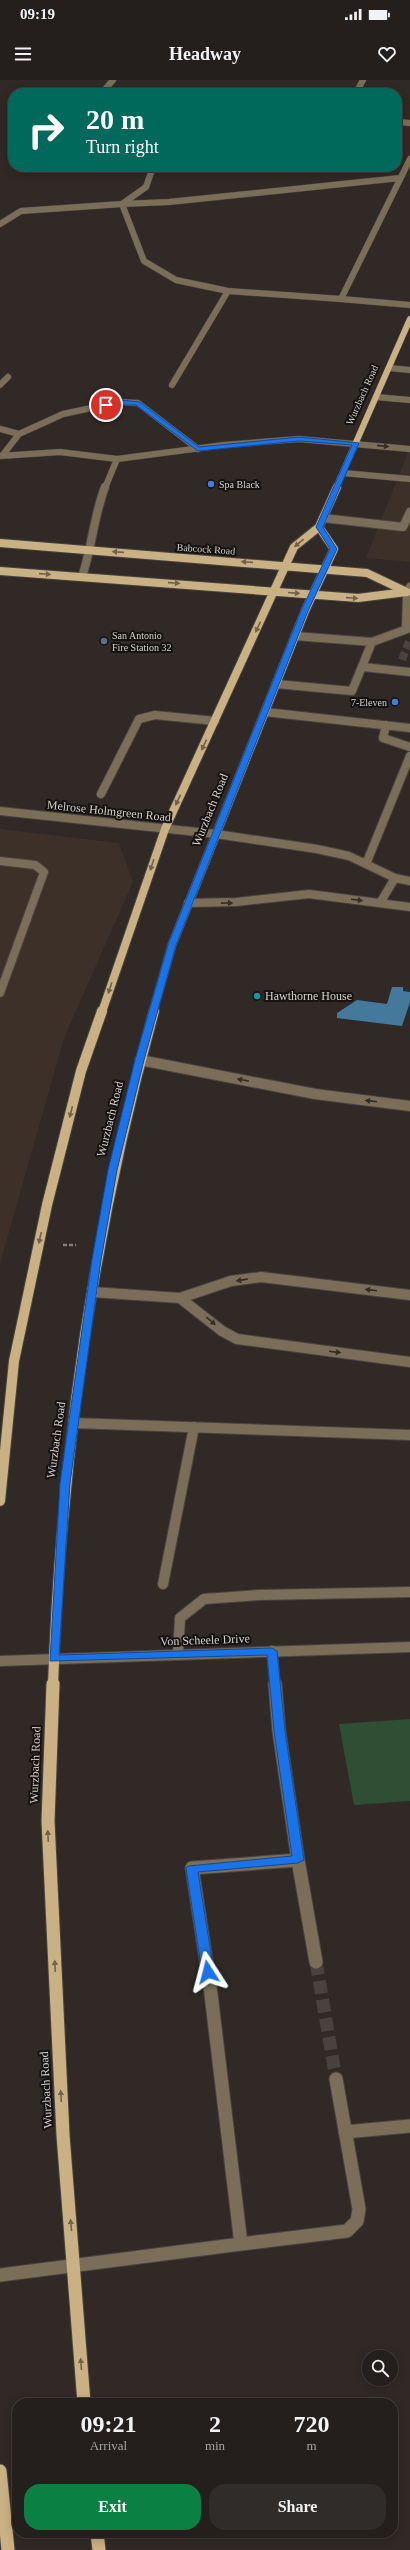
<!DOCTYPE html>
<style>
body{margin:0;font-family:"Times New Roman",serif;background:#302c29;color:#f1f3f6;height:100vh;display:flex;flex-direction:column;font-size:15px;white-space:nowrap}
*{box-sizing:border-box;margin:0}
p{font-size:13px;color:#a3a2a3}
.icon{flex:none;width:22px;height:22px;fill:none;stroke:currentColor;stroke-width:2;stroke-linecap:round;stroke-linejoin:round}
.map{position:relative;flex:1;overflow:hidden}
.sheet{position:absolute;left:12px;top:2318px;width:386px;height:140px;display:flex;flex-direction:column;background:#241f1c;border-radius:16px;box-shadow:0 2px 10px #0003,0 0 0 1px #413d3b}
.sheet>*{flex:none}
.banner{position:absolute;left:8px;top:8px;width:394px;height:84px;border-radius:16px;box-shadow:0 2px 10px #0003,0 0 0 1px #413d3b;background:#00695c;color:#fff;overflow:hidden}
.buttons{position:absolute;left:362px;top:2270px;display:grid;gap:8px}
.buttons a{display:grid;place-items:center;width:36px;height:36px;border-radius:50%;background:#241f1c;box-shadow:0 2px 10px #0003,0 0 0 1px #413d3b;font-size:20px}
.pin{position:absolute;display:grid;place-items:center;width:34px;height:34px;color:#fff;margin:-17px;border:2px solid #fff;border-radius:50%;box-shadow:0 1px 4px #0007}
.me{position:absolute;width:44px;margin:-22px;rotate:351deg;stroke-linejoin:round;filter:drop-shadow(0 0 3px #0008)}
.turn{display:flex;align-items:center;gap:14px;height:84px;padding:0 12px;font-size:18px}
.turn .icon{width:52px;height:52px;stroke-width:2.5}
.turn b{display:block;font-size:28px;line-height:34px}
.eta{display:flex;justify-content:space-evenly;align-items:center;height:68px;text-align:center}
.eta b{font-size:24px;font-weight:700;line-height:28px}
.action{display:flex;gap:8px;margin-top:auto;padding:8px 12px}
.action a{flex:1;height:46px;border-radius:16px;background:#0b8043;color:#fff;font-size:16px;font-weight:700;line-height:46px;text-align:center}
.action a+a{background:#302c29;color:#f1f3f6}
.status{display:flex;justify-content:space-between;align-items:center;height:28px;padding:0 20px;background:#241f1c;direction:ltr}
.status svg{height:11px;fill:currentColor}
header{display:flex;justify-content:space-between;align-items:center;height:52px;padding:0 12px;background:#241f1c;font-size:18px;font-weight:700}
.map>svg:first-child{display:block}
.built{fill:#3d3028}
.green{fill:#2e4f34}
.water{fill:#44799b}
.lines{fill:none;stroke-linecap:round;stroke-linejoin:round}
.minor-tunnel-far1{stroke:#49423e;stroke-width:8;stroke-dasharray:8 4;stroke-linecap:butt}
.minor-tunnel{stroke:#49423e;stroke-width:13;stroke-dasharray:13 6;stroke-linecap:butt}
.minor-far3-casing{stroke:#4a4440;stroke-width:7}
.minor-far2-casing{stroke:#4a4440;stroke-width:10}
.minor-far1-casing{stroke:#4a4440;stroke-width:12}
.minor-casing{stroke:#4a4440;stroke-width:15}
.major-far3-casing{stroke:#4a4440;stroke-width:7}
.major-far2-casing{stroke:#4a4440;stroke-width:10}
.major-far1-casing{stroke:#4a4440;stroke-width:12}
.major-casing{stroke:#4a4440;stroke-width:15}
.path{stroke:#857f7c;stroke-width:2.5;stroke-dasharray:4 2;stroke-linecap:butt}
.minor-far3{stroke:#7a6e59;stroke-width:6}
.minor-far2{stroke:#7a6e59;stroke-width:8}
.minor-far1{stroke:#7a6e59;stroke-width:10}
.minor{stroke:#7a6e59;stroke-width:13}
.major-far3{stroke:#cab184;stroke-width:6}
.major-far2{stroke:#cab184;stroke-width:8}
.major-far1{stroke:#cab184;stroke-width:10}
.major{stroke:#cab184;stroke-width:13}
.oneway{fill:#342e26}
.oneway2{fill:#70624a}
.route{fill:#1a73e8;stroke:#114b97}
.shop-dot{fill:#3f7fe0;stroke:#161210;stroke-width:1.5}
.service-dot{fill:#5c6f8a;stroke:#161210;stroke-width:1.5}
.culture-dot{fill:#0f9aa8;stroke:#161210;stroke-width:1.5}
.labels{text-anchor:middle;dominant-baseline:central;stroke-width:4;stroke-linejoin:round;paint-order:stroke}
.far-street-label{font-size:10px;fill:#d5d0ce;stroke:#161210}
.far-poi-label{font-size:10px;fill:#d5d0ce;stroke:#161210;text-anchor:start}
.street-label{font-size:12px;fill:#d5d0ce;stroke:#161210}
.poi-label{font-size:12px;fill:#d5d0ce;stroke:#161210;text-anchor:start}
</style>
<div class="status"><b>09:19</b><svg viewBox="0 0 49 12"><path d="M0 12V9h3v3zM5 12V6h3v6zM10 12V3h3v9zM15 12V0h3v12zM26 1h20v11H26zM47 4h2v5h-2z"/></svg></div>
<header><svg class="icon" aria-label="menu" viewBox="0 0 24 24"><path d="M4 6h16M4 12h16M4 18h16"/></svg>Headway<svg class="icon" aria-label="heart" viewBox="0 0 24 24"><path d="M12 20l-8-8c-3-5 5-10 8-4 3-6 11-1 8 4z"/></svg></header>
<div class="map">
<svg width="410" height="2470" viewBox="0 0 410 2470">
<rect width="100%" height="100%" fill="#302925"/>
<path class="built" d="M410 367V482L366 478Z
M0 749 119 763 133 802 64 958 0 1184Z"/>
<path class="green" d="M410 1639V1721L354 1725 339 1644Z"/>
<path class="water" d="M392 907H403V911L410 912V922L402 946 337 938V933L357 920 387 924Z"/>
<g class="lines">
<path class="minor-tunnel-far1" d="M402 580 410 559"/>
<path class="minor-tunnel" d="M316 1882 336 1999"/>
<g class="minor-far3-casing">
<path id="minor-far3" d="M102 13 113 0
M356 13 363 0
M397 42 410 43
M0 144 21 131 122 124 146 107 153 87
M228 211 176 200 144 181 122 124 169 122 400 98
M341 219 410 225
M389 288 410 290
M0 305 8 297
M172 305 228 211 341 219 410 79
M376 317 410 320
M0 349 19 354
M0 376 60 372 117 379
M2 376 19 354 63 334 120 322 138 323 198 369
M343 393 410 399
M105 408 117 379 224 365 299 359 410 369"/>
</g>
<g class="minor-far2-casing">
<path id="minor-far2" d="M323 438 403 447 410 432
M82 497C92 467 94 435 105 407
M406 548 407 512 410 507
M295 556 372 562 410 548
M363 587 410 592
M276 604 352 611 372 562
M265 632 410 648
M386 645 383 658 410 667
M101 714 139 639 155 635 215 641
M0 731 216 754 317 769 349 776 395 798 410 801
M0 781 35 785 44 792 0 913
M366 784 410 676
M188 823 236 822 309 814 410 827
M380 823 395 798"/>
</g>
<g class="minor-far1-casing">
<path id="minor-far1" d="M140 980 315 1014 410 1026
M92 1212 180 1218 231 1201 261 1197 410 1215
M180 1218 222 1251 237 1259 410 1282
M74 1343 410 1355
M163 1504 194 1347
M272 1571 275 1605
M178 1574 180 1538 204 1519 258 1515 410 1512
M0 1581 410 1567"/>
</g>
<g class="minor-casing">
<path id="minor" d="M298 1780 316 1882
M345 2052 410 2046
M241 2164 347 2151 357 2141 359 2129 336 1999
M0 2195 241 2164 210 1906 192 1788 298 1780 279 1651 275 1604"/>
</g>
<g class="major-far3-casing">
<path id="major-far3" d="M336 408 410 239"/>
</g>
<g class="major-far2-casing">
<path id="major-far2" d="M0 463 367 493 407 512
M0 491 358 518 406 512
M102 932 165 749 294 467 319 447 337 407
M153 932 172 865 305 531 334 469 319 447"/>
</g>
<g class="major-far1-casing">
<path id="major-far1" d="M0 1421 14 1281 47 1125 81 991 102 931
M53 1605C61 1378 93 1150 154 931"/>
</g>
<g class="major-casing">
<path id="major" d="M53 1604 48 1741 63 2055 84 2323
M0 2391 8 2470
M97 2453 99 2470"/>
</g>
<path class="path" d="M63 1165H76"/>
<use href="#minor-far3" class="minor-far3"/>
<use href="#minor-far2" class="minor-far2"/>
<use href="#minor-far1" class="minor-far1"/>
<use href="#minor" class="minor"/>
<use href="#major-far3" class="major-far3"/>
<use href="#major-far2" class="major-far2"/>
<use href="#major-far1" class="major-far1"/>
<use href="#major" class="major"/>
</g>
<defs><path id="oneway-solid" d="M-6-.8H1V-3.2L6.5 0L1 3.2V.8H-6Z"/></defs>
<g class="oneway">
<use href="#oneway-solid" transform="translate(383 366) rotate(6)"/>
<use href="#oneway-solid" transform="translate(357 820) rotate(7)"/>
<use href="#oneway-solid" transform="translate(227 823) rotate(-1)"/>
<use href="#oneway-solid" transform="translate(243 1000) rotate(-169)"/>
<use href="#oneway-solid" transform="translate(371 1021) rotate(-173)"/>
<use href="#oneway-solid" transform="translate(242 1200) rotate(171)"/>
<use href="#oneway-solid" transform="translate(371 1210) rotate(-173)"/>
<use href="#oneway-solid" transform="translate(211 1241) rotate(41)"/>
<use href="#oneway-solid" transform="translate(335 1272) rotate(7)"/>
</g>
<g class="oneway2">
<use href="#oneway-solid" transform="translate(299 463) rotate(140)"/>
<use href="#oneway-solid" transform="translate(118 472) rotate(-176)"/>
<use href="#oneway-solid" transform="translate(247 482) rotate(-176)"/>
<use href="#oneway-solid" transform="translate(45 494) rotate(4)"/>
<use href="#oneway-solid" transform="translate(174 503) rotate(4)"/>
<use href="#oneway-solid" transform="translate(294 513) rotate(5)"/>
<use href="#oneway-solid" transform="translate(352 518) rotate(4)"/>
<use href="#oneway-solid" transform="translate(258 547) rotate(115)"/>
<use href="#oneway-solid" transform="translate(204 665) rotate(115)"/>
<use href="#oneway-solid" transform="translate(178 720) rotate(115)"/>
<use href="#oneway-solid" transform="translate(152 785) rotate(109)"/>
<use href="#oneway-solid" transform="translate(110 908) rotate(109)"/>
<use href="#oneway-solid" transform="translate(71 1032) rotate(104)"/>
<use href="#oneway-solid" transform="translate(40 1158) rotate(102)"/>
<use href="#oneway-solid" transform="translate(48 1756) rotate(-93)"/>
<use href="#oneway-solid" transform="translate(55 1886) rotate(-93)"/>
<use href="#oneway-solid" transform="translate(61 2016) rotate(-93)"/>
<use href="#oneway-solid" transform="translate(71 2145) rotate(-95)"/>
<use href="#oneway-solid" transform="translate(81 2284) rotate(-94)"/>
</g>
<path class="route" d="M120 320 140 322 199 367 299 357 359 363 323 447 337 469 308 531 176 865 144 980 117 1090 101 1180 70 1403 59 1575 272 1568 277 1571 285 1651 304 1780 298 1783 198 1792 214 1892 208 1896 202 1892 186 1788 188 1786 292 1776 274 1651 267 1575 50 1581 60 1403 92 1180 108 1090 135 980 168 865 301 531 330 469 316 447 352 365 299 361 198 371 136 325H103Z"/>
<g class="shop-dot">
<circle cx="211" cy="404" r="4"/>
<circle cx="395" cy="622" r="4"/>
</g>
<circle class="service-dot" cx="104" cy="561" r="4"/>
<circle class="culture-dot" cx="257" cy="916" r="4"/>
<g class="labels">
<g class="far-street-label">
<text transform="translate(362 315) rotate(-66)">Wurzbach Road</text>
<text transform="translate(206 469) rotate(4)">Babcock Road</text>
</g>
<g class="far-poi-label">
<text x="219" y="404">Spa Black</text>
<text x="112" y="555">San Antonio<tspan x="112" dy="12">Fire Station 32</tspan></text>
<text x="387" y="622" text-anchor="end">7-Eleven</text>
</g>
<g class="street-label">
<text transform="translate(210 730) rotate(-68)">Wurzbach Road</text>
<text transform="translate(109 731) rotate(6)">Melrose Holmgreen Road</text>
<text transform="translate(110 1039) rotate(-76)">Wurzbach Road</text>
<text transform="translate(56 1360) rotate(-82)">Wurzbach Road</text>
<text transform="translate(205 1560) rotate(-2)">Von Scheele Drive</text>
<text transform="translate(35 1685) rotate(-88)">Wurzbach Road</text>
<text transform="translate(46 2010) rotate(-93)">Wurzbach Road</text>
</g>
<g class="poi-label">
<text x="265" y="916">Hawthorne House</text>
</g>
</g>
</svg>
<div class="buttons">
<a><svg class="icon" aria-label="search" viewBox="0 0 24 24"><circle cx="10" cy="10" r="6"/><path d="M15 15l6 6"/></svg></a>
</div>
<div class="pin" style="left:106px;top:325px;background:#d93025"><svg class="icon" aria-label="arrive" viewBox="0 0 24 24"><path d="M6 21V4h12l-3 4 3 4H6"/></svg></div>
<svg class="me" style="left:208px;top:1892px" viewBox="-20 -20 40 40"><path d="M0-17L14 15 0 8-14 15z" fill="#1a73e8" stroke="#fff" stroke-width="4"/></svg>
<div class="banner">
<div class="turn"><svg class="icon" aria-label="right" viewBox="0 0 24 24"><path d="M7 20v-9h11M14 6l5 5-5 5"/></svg><div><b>20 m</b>Turn right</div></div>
</div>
<section class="sheet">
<div class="eta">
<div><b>09:21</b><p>Arrival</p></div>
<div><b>2</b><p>min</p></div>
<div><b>720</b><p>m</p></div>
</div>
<div class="action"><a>Exit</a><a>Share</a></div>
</section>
</div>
